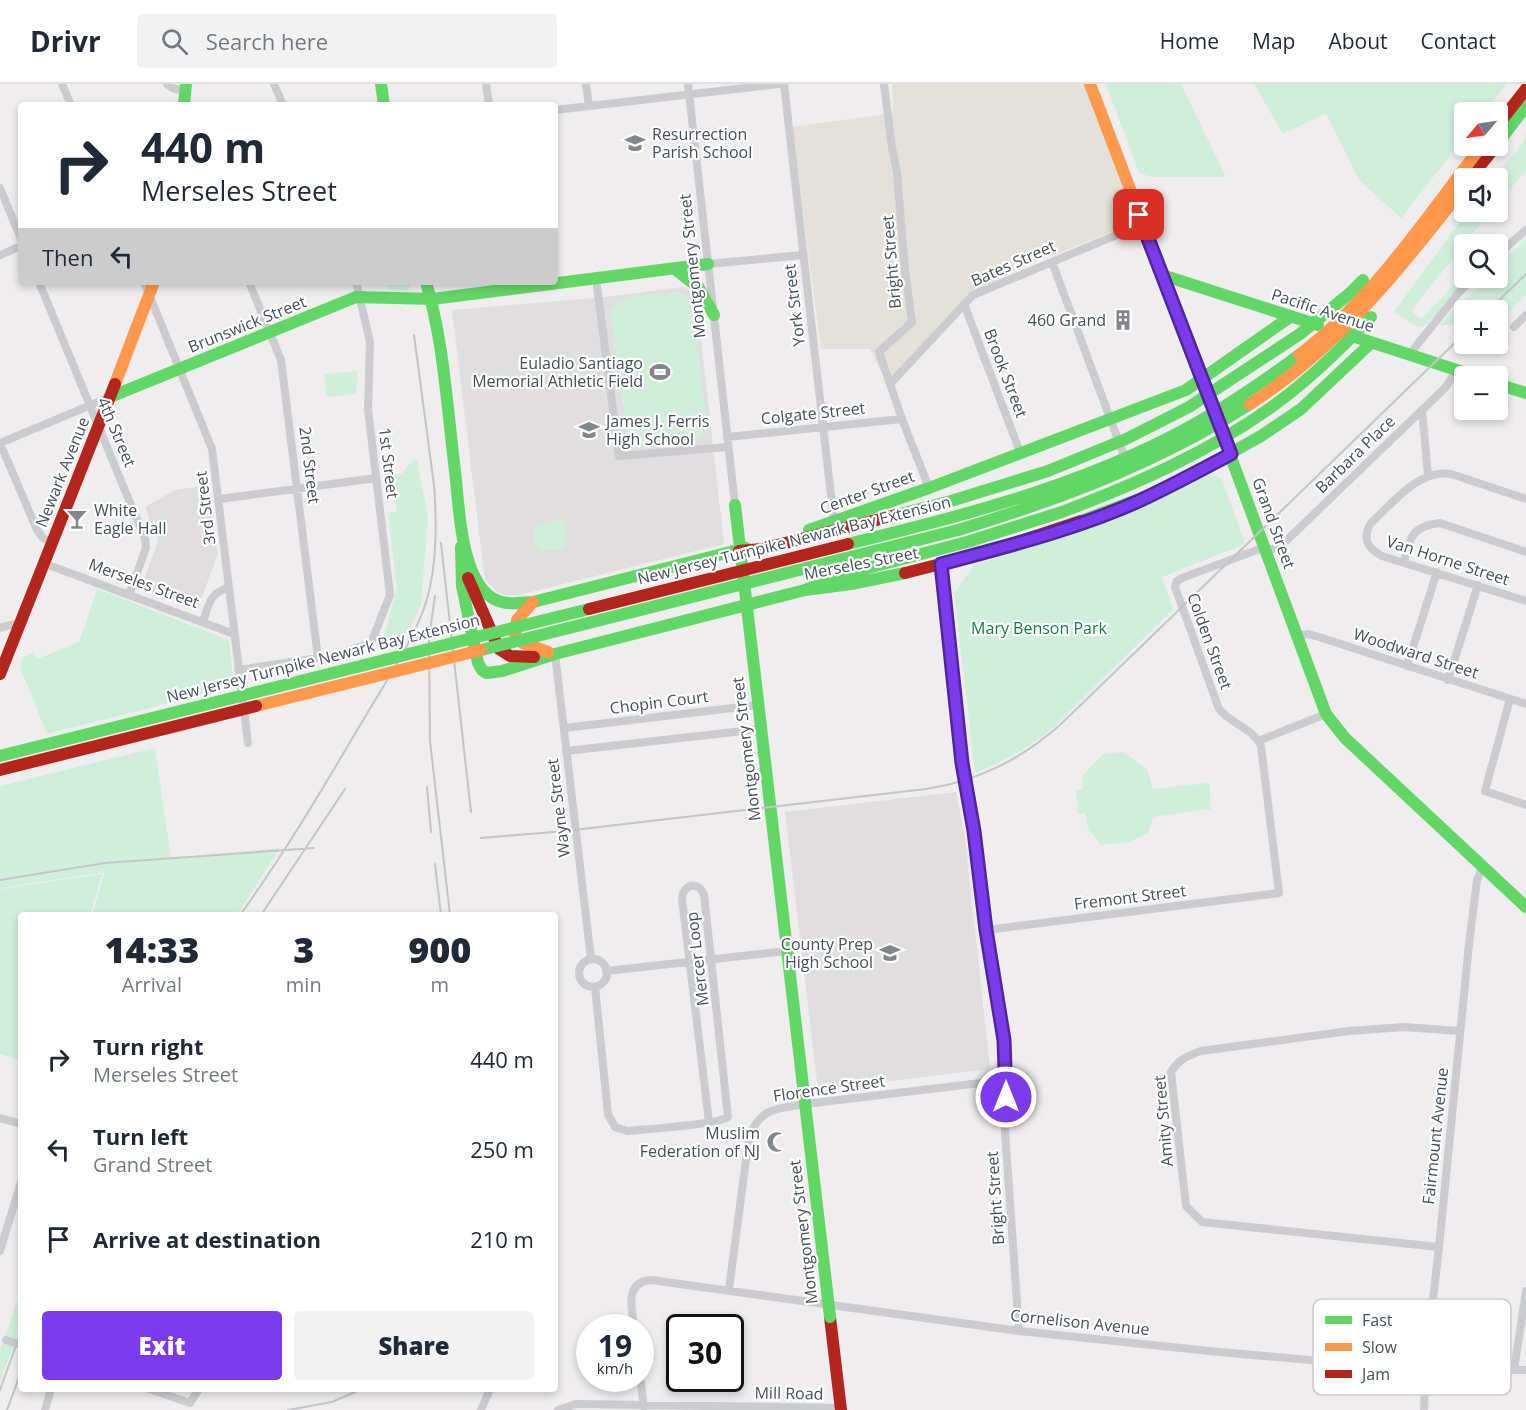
<!DOCTYPE html>
<meta charset="utf-8">
<style>
body{margin:0;font-family:"Open Sans",sans-serif;background:#f2f2f3;color:#1f2937;height:100vh;display:flex;flex-direction:column;font-size:22px;white-space:nowrap}
*{box-sizing:border-box;margin:0}
p{font-size:20px;color:#747a83}
.icon{flex:none;width:33px;height:33px;fill:none;stroke:currentColor;stroke-width:2;stroke-linecap:round;stroke-linejoin:round}
.map{position:relative;flex:1;overflow:hidden}
.side{position:absolute;left:18px;top:828px;width:540px;height:480px;display:flex;flex-direction:column;background:#fff;border-radius:6px;box-shadow:0 3px 9px #0003}
.side>*{flex:none}
.top-card{position:absolute;left:18px;top:18px;width:540px;height:183px;border-radius:6px;box-shadow:0 3px 9px #0003;background:#fff;color:#1f2937;overflow:hidden}
.needle{width:39px;rotate:241deg}
.buttons{position:absolute;left:1454px;top:18px;display:grid;gap:12px}
.buttons a{display:grid;place-items:center;width:54px;height:54px;border-radius:6px;background:#fff;box-shadow:0 3px 9px #0003;font-size:30px}
.speed{position:absolute;left:576px;top:1230px;display:flex;gap:12px;font-size:30px;font-weight:700;text-align:center}
.speed>*{display:grid;place-content:center;width:78px;height:78px;border-radius:50%;background:#fff;box-shadow:0 3px 9px #0003;line-height:1}
.speed small{font-size:15px;font-weight:400}
.speed .limit{border:3px solid #111;border-radius:9px;background:#fff;color:#111}
.pin{position:absolute;display:grid;place-items:center;width:51px;height:51px;color:#fff;margin:-26px;border-radius:12px;box-shadow:0 3px 9px #0006}
.me{position:absolute;width:66px;margin:-33px;rotate:0deg;stroke-linejoin:round;filter:drop-shadow(0 0 4px #0008)}
.turn{display:flex;align-items:center;gap:21px;height:126px;padding:0 24px;font-size:27px}
.turn .icon{width:78px;height:78px;stroke-width:2.5}
.turn b{display:block;font-size:42px;line-height:51px}
.then{display:flex;align-items:center;height:57px;padding:0 24px;background:#0003;gap:12px;font-size:22px}
.eta{display:flex;justify-content:space-evenly;align-items:center;height:102px;text-align:center}
.eta b{font-size:36px;font-weight:800;line-height:42px}
.cta{display:flex;gap:12px;margin-top:auto;padding:12px 24px}
.cta a{flex:1;height:69px;border-radius:6px;background:#7c3aed;color:#fff;font-size:24px;font-weight:800;line-height:69px;text-align:center}
.cta a+a{background:#f2f2f3;color:#1f2937}
ul{padding:0;list-style:none}
li{display:flex;align-items:center;gap:18px;height:90px;padding:0 24px}
li div{flex:1}
li b{display:block;font-size:22px}
li em{font-style:normal}
header{display:flex;align-items:center;gap:36px;box-sizing:border-box;height:84px;padding:0 30px;background:#fff;border-bottom:2px solid #e0e1e3}
header strong{font-size:28px}
nav{display:flex;gap:33px;margin-inline-start:auto;font-size:21px}
.search{width:420px;height:54px;background:#f2f2f3;display:flex;align-items:center;gap:15px;box-sizing:border-box;padding:0 21px;border-radius:6px;color:#747a83;font-size:22px}
.map>svg:first-child{display:block}
.commercial{fill:#e4e1da}
.education{fill:#e0dedf}
.green{fill:#d0efdb}
.lines{fill:none;stroke-linecap:round;stroke-linejoin:round}
.street{stroke:#cacccf;stroke-width:8}
.fast{stroke:#63d668;stroke-width:12}
.slow{stroke:#ff974d;stroke-width:12}
.jam{stroke:#b3261e;stroke-width:12}
.rail{stroke:#c3c5c8;stroke-width:2}
.street-bridge{stroke:#cacccf;stroke-width:8}
.fast-bridge{stroke:#63d668;stroke-width:12}
.slow-bridge{stroke:#ff974d;stroke-width:12}
.jam-bridge{stroke:#b3261e;stroke-width:12}
.route-casing{stroke:#51269a;stroke-width:15}
.route{stroke:#7c3aed;stroke-width:10}
.labels{text-anchor:middle;dominant-baseline:central;stroke-width:4.5;stroke-linejoin:round;paint-order:stroke}
.poi-label{font-size:16px;fill:#44505b;stroke:#fff;text-anchor:end}
.street-label{font-size:16px;fill:#44505b;stroke:#fff}
.park-label{font-size:16px;fill:#127f47;stroke:#fff}
.key{fill:#fff;stroke:#c7cace;stroke-width:1.5}
.key-label{font-size:16px;fill:#44505b}
</style>
<header>
<strong>Drivr</strong>
<div class="search"><svg class="icon" aria-label="search" viewBox="0 0 24 24"><circle cx="10" cy="10" r="6"/><path d="M15 15l6 6"/></svg>Search here</div>
<nav><a>Home</a><a>Map</a><a>About</a><a>Contact</a></nav>
</header>
<div class="map">
<svg width="1526" height="1326" viewBox="0 0 1526 1326">
<rect width="100%" height="100%" fill="#efeded"/>
<path class="commercial" d="M892 0H1084L1136 138 1023 183 971 210 888 302 870 265H821L792 43 893 29Z"/>
<path class="education" d="M684 203 696 211 724 460 519 511H503L496 507 486 496 484 489 452 226 605 213Z
M209 401 218 470 197 526 141 504 158 457 145 423 175 406Z
M956 708 965 753 990 985 818 1006 785 728Z"/>
<path class="green" d="M1106 0H1181L1226 93H1152L1139 89Z
M1254 0H1505L1506 1 1485 28H1464V54L1401 134 1359 96 1326 29 1283 50Z
M1526 48V87L1497 119V94H1493L1524 58Z
M1467 128H1490L1411 227 1421 235 1464 191V194H1470L1427 240 1418 243 1394 228Z
M1526 155V211L1497 238V226H1464V241H1439L1487 194H1497V184Z
M387 198H408L410 202 408 207 388 206Z
M679 208 687 212 693 220 707 342C706 348 704 351 699 354 693 358 645 364 637 362 630 359 627 355 626 348L611 227C618 209 661 210 679 208Z
M358 287 356 310 327 313 324 290Z
M413 376H417L428 433 421 521 403 560 380 566 397 505 388 429 397 428 395 391 401 390Z
M1212 389 1222 395 1245 460 1162 493 1173 525 1050 647C1026 665 1003 678 975 689L954 509 974 481 1106 438 1178 407Z
M557 435 566 438 567 449 564 452 565 461 563 465 541 467 535 459 534 442 553 440 554 436Z
M97 505 229 556 234 603 47 650 20 583 23 573 34 568 37 575 79 558Z
M155 664 171 774 280 764 237 831H92L105 788 0 804V702Z
M1124 668 1147 685 1153 705 1209 699 1211 725 1153 733 1148 749 1129 758 1101 761 1088 745 1085 729 1078 730 1076 706 1083 705 1082 692 1103 670Z
M102 790 90 831H21V977L0 970V805Z
M21 1207V1242L0 1298V1266Z"/>
<g class="lines">
<path class="street" d="M62 0 71 21
M167 0 172 4 185 7
M274 0 283 21
M486 0 489 21
M586 0 589 22
M688 0 735 421
M784 0 834 438
M884 0 892 64 897 88 905 186 912 238 879 268 902 335 929 404
M555 26 779 0
M0 104 21 155
M0 171 21 162
M1497 171 1526 146
M1052 178 1126 377
M708 180 803 171
M596 195 619 372 728 363
M39 198 145 455 146 464 129 511
M144 198 212 365 248 659
M249 198 281 276 318 574
M964 220 1020 368
M1514 243 1526 231
M1409 271 1460 207 1474 194
M890 300 973 211 1143 140
M1422 326 1428 391
M727 353 902 335
M0 359 110 313
M0 359 37 446 43 454 51 458
M220 415 376 394
M1526 415 1451 390C1418 385 1393 419 1371 439 1362 454 1367 464 1382 472L1526 517
M1267 468 1286 457 1445 304 1456 287
M1404 478C1410 453 1412 442 1440 439L1526 468
M43 479 234 550
M941 480 962 679 974 747 986 846 1004 956 1006 996 1005 1047 1019 1247
M203 538C209 520 209 510 229 503
M0 544 10 541H19
M1297 552 1308 550 1319 553 1526 620
M555 570 591 875
M1407 582 1437 488
M238 586 332 572 371 559 390 511 368 325 370 258 356 198
M1448 596 1478 501
M1510 615 1485 707 1526 721
M564 644 758 621
M1258 657 1326 630
M566 667 761 645
M986 846 1279 809 1261 662C1253 644 1231 640 1219 625L1175 503 1177 497 1182 494 1265 463
M579 889a14 14 0 1 1 28 0a14 14 0 1 1-28 0Z
M606 887 787 867
M595 903 608 1030 615 1043 627 1047C646 1045 716 1041 728 1033L704 811C698 796 683 800 682 815L709 1038
M0 1034 21 1040
M1439 1163 1202 1138 1186 1122 1171 988C1179 975 1187 972 1201 967L1349 947 1404 943 1460 947
M0 1167 21 1098
M729 1205 749 1053C761 1023 776 1025 805 1020L1006 996
M634 1244C632 1224 624 1198 651 1196L1019 1247 1219 1268 1425 1286H1526
M1514 1286 1526 1207
M640 1292 644 1324
M149 1305 190 1319 199 1305
M45 1326 51 1305
M481 1326 490 1305
M558 1326 576 1320 841 1324
M1424 1326 1427 1267 1439 1163 1469 860 1477 796 1483 782"/>
<path class="fast" d="M381 0 384 21
M184 21 186 0
M1497 60 1526 22
M675 185 699 204 714 231
M1162 191 1318 241
M426 198C444 259 447 324 455 387 459 421 460 478 483 506 496 522 514 520 533 518L746 464
M1185 249 1326 630 1345 654 1526 823
M1346 250 1475 292
M1497 300 1526 309
M110 313 356 213 432 215 708 180
M735 421 827 1207
M896 431 951 417 1048 387
M1081 437 1147 412 1186 394 1261 352 1301 325 1371 259
M809 446 929 404 1186 306 1290 233
M461 463 462 502 478 579 482 586 487 589 502 587 555 570 805 506 851 500 905 489
M805 506 860 486 967 458 1062 428"/>
<path class="slow" d="M1090 0 1185 249
M115 300 154 198
M533 518 517 536 515 550 523 559 548 568"/>
<path class="jam" d="M1470 94 1496 62
M739 467 762 465 896 431
M905 489 984 469 1081 437
M468 494 499 565 510 572 534 573
M0 590 115 300
M830 1233 841 1326"/>
<path class="rail" d="M1489 226 1526 190
M414 251 435 409
M441 459 471 728
M435 512 429 554 430 657 450 831
M427 703 431 748
M481 754 565 747 926 705C978 697 1020 676 1060 641L1464 250
M435 780 441 831
M0 796 105 779 314 764
M240 831C285 769 323 704 362 638 383 602 408 566 423 527 437 490 437 439 434 401
M261 831 345 705
M0 1306 21 1248
M7 1326 21 1288
M288 1326 332 1318 362 1305"/>
<path class="street-bridge" d="M6 1256 21 1261"/>
<path class="fast-bridge" d="M1048 387 1126 355 1189 323 1300 250 1349 210 1363 196
M1062 428C1136 400 1209 368 1273 322 1309 296 1341 265 1371 233
M848 460C973 429 1101 397 1212 330 1242 312 1271 292 1299 271
M481 566 958 446C1061 415 1159 378 1250 320
M0 672 589 525
M827 1207 830 1233"/>
<path class="slow-bridge" d="M1299 271C1371 217 1423 138 1477 68
M1250 320C1339 263 1400 185 1464 103
M256 622 481 566"/>
<path class="jam-bridge" d="M1497 42 1526 5
M589 525 848 460
M0 686 256 622"/>
</g>
<g class="lines">
<g class="route-casing">
<path id="route" d="M1006 1013 1004 956 986 846 974 747 962 679 941 480C1008 462 1077 445 1141 416 1171 402 1201 386 1231 370L1139 131"/>
</g>
<use href="#route" class="route"/>
</g>
<defs>
<g id="school-bare" transform="scale(1.62)"><path d="M0-5L7-2L0 1L-7-2ZM-4 1L0 2.5L4 1V4Q0 6-4 4Z" fill="#80878e" stroke="#fff" stroke-width="2.5" paint-order="stroke"/></g>
<g id="building-bare" transform="scale(1.62)"><path d="M-4-6H4V6H1V3H-1V6H-4ZM-2.5-4.3h1.7v1.8h-1.7ZM.8-4.3h1.7v1.8H.8ZM-2.5-1h1.7V.8h-1.7ZM.8-1h1.7V.8H.8Z" fill="#80878e" stroke="#fff" stroke-width="2.5" paint-order="stroke"/></g>
<g id="stadium-bare" transform="scale(1.62)"><path d="M0-5a6.5 5 0 1 0 0 10a6.5 5 0 1 0 0-10ZM-3.5-1.8h7v3.6h-7Z" fill="#80878e" stroke="#fff" stroke-width="2.5" paint-order="stroke"/></g>
<g id="bar-bare" transform="scale(1.62)"><path d="M-6-5H6L.8 .8V4.5H3.5V6h-7V4.5H-.8V.8Z" fill="#80878e" stroke="#fff" stroke-width="2.5" paint-order="stroke"/></g>
<g id="mosque-bare" transform="scale(1.62)"><path d="M3.5-4.9A6 6 0 1 0 3.5 4.9A5 5 0 1 1 3.5-4.9Z" fill="#80878e" stroke="#fff" stroke-width="2.5" paint-order="stroke"/></g>
</defs>
<g fill-rule="evenodd">
<use href="#school-bare" x="635" y="59"/>
<use href="#building-bare" x="1123" y="236"/>
<use href="#stadium-bare" x="660" y="288"/>
<use href="#school-bare" x="589" y="346"/>
<use href="#bar-bare" x="77" y="435"/>
<use href="#school-bare" x="890" y="869"/>
<use href="#mosque-bare" x="777" y="1058"/>
</g>
<g class="labels">
<g class="poi-label">
<text x="652" y="50" text-anchor="start">Resurrection<tspan x="652" dy="18">Parish School</tspan></text>
<text x="1106" y="236">460 Grand</text>
<text x="643" y="279">Euladio Santiago<tspan x="643" dy="18">Memorial Athletic Field</tspan></text>
<text x="606" y="337" text-anchor="start">James J. Ferris<tspan x="606" dy="18">High School</tspan></text>
<text x="94" y="426" text-anchor="start">White<tspan x="94" dy="18">Eagle Hall</tspan></text>
<text x="873" y="860">County Prep<tspan x="873" dy="18">High School</tspan></text>
<text x="760" y="1049">Muslim<tspan x="760" dy="18">Federation of NJ</tspan></text>
</g>
<g class="street-label">
<text transform="translate(891 178) rotate(-95)">Bright Street</text>
<text transform="translate(1013 179) rotate(-24)">Bates Street</text>
<text transform="translate(692 182) rotate(-96)">Montgomery Street</text>
<text transform="translate(794 221) rotate(-97)">York Street</text>
<text transform="translate(1323 226) rotate(18)">Pacific Avenue</text>
<text transform="translate(247 240) rotate(-22)">Brunswick Street</text>
<text transform="translate(1006 289) rotate(69)">Brook Street</text>
<text transform="translate(813 329) rotate(-6)">Colgate Street</text>
<text transform="translate(117 348) rotate(67)">4th Street</text>
<text transform="translate(1355 370) rotate(-44)">Barbara Place</text>
<text transform="translate(389 379) rotate(83)">1st Street</text>
<text transform="translate(310 381) rotate(83)">2nd Street</text>
<text transform="translate(62 388) rotate(-68)">Newark Avenue</text>
<text transform="translate(867 408) rotate(-20)">Center Street</text>
<text transform="translate(205 424) rotate(-97)">3rd Street</text>
<text transform="translate(1274 439) rotate(70)">Grand Street</text>
<text transform="translate(794 456) rotate(-14)">New Jersey Turnpike Newark Bay Extension</text>
<text transform="translate(1448 476) rotate(18)">Van Horne Street</text>
<text transform="translate(861 479) rotate(-11)">Merseles Street</text>
<text transform="translate(144 499) rotate(20)">Merseles Street</text>
<text transform="translate(1210 557) rotate(70)">Colden Street</text>
<text transform="translate(1416 569) rotate(18)">Woodward Street</text>
<text transform="translate(323 574) rotate(-14)">New Jersey Turnpike Newark Bay Extension</text>
<text transform="translate(659 618) rotate(-7)">Chopin Court</text>
<text transform="translate(746 665) rotate(-97)">Montgomery Street</text>
<text transform="translate(558 724) rotate(-97)">Wayne Street</text>
<text transform="translate(1130 813) rotate(-7)">Fremont Street</text>
<text transform="translate(697 875) rotate(-97)">Mercer Loop</text>
<text transform="translate(829 1004) rotate(-8)">Florence Street</text>
<text transform="translate(1163 1037) rotate(-95)">Amity Street</text>
<text transform="translate(1435 1052) rotate(-84)">Fairmount Avenue</text>
<text transform="translate(995 1114) rotate(-94)">Bright Street</text>
<text transform="translate(803 1148) rotate(-97)">Montgomery Street</text>
<text transform="translate(1080 1238) rotate(6)">Cornelison Avenue</text>
<text transform="translate(789 1309) rotate(1)">Mill Road</text>
</g>
<g class="park-label">
<text x="1039" y="544">Mary Benson Park</text>
</g>
</g>
<rect x="1313" y="1215" width="198" height="96" rx="9" class="key"/>
<rect x="1325" y="1232" width="27" height="8" fill="#63d668"/>
<rect x="1325" y="1259" width="27" height="8" fill="#ff974d"/>
<rect x="1325" y="1286" width="27" height="8" fill="#b3261e"/>
<g class="key-label">
<text x="1362" y="1242">Fast</text>
<text x="1362" y="1269">Slow</text>
<text x="1362" y="1296">Jam</text>
</g>
</svg>
<div class="buttons">
<a><svg class="needle" viewBox="-14 -14 28 28"><path d="M0-13l5 13h-10z" fill="#e53935"/><path d="M0 13l5-13h-10z" fill="#747a83"/></svg></a>
<a><svg class="icon" aria-label="sound" viewBox="0 0 24 24"><path d="M4 9h4l5-4v14l-5-4H4zM17 9q2 3 0 6"/></svg></a>
<a><svg class="icon" aria-label="search" viewBox="0 0 24 24"><circle cx="10" cy="10" r="6"/><path d="M15 15l6 6"/></svg></a>
<a>+</a>
<a>−</a>
</div>
<div class="speed"><div>19<small>km/h</small></div><div class="limit">30</div></div>
<div class="pin" style="left:1139px;top:131px;background:#d93025"><svg class="icon" aria-label="arrive" viewBox="0 0 24 24"><path d="M6 21V4h12l-3 4 3 4H6"/></svg></div>
<svg class="me" style="left:1006px;top:1013px" viewBox="-20 -20 40 40"><circle r="17" fill="#7c3aed" stroke="#fff" stroke-width="3"/><path d="M0-11L8 9 0 5-8 9z" fill="#fff"/></svg>
<div class="top-card">
<div class="turn"><svg class="icon" aria-label="right" viewBox="0 0 24 24"><path d="M7 20v-9h11M14 6l5 5-5 5"/></svg><div><b>440 m</b>Merseles Street</div></div>
<div class="then">Then<svg class="icon" aria-label="left" viewBox="0 0 24 24"><path d="M17 20v-9H6M10 6l-5 5 5 5"/></svg></div>
</div>
<section class="side">
<div class="eta">
<div><b>14:33</b><p>Arrival</p></div>
<div><b>3</b><p>min</p></div>
<div><b>900</b><p>m</p></div>
</div>
<ul>
<li><svg class="icon" aria-label="right" viewBox="0 0 24 24"><path d="M7 20v-9h11M14 6l5 5-5 5"/></svg><div><b>Turn right</b><p>Merseles Street</p></div><em>440 m</em></li>
<li><svg class="icon" aria-label="left" viewBox="0 0 24 24"><path d="M17 20v-9H6M10 6l-5 5 5 5"/></svg><div><b>Turn left</b><p>Grand Street</p></div><em>250 m</em></li>
<li><svg class="icon" aria-label="arrive" viewBox="0 0 24 24"><path d="M6 21V4h12l-3 4 3 4H6"/></svg><div><b>Arrive at destination</b></div><em>210 m</em></li>
</ul>
<div class="cta"><a>Exit</a><a>Share</a></div>
</section>
</div>
